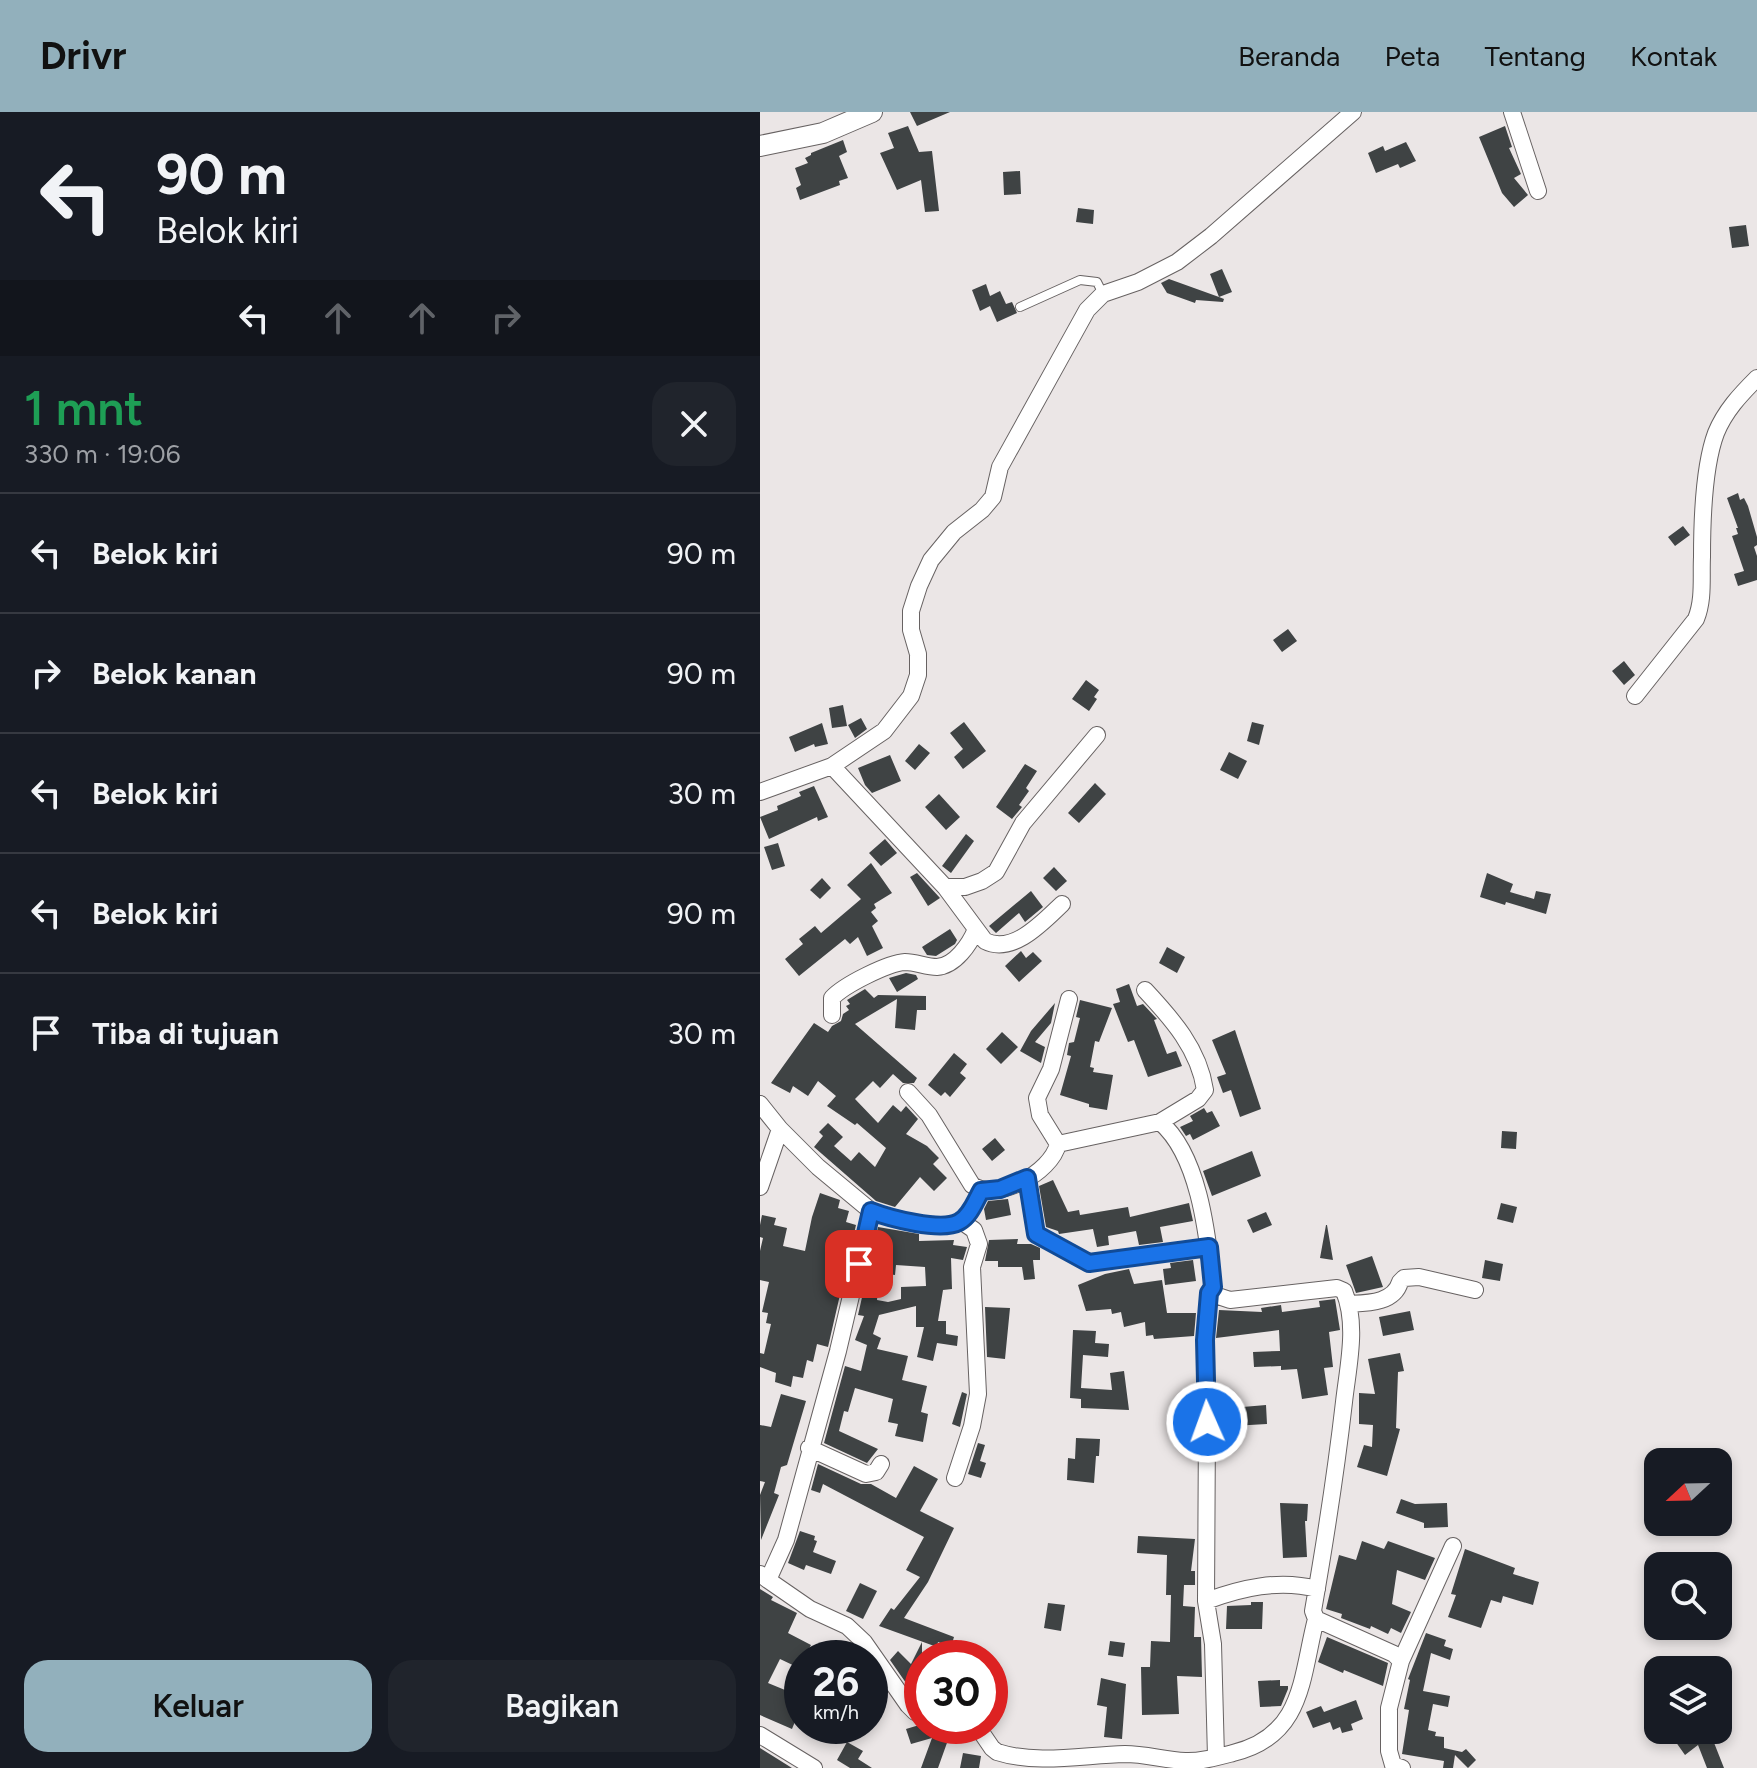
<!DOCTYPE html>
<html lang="id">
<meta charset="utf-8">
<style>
body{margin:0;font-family:Figtree,sans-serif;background:#20242c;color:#f1f3f6;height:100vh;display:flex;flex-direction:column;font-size:30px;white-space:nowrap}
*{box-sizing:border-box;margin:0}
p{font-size:26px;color:#9ea1a6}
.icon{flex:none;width:44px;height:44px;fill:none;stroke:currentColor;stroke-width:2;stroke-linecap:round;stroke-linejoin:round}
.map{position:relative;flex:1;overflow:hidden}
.details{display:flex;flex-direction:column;background:#171b24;width:760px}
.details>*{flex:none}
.top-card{background:#171b24;color:#f1f3f6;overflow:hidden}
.needle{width:52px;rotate:248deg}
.controls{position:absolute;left:884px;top:1336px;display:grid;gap:16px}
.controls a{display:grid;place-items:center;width:88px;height:88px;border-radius:16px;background:#171b24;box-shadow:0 4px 12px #0003;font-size:40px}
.speed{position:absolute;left:24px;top:1528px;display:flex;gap:16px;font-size:40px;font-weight:700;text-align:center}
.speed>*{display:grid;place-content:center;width:104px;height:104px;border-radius:50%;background:#171b24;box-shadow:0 4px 12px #0003;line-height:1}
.speed small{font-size:20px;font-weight:400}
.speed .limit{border:12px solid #d22;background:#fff;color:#111}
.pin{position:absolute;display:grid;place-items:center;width:68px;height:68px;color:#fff;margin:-34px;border-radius:16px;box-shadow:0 4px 12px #0006}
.me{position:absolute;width:88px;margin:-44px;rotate:358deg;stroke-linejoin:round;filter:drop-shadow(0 0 6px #0008)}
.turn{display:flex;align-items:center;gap:28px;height:168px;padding:0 24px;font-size:36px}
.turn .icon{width:104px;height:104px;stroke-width:2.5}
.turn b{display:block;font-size:56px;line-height:68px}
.lanes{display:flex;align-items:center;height:76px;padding:0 24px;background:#0003;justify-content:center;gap:40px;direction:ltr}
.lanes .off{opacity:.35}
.round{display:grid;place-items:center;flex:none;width:84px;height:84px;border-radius:24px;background:#20242c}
.overview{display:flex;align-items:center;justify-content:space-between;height:136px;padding:0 24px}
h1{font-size:48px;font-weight:600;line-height:60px;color:#1e9e55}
.cta{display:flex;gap:16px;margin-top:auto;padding:16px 24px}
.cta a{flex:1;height:92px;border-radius:24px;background:#92b0bc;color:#111;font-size:32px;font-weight:600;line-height:92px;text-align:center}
.cta a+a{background:#20242c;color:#f1f3f6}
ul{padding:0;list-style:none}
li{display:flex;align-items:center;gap:24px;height:120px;padding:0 24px;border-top:2px solid #363941}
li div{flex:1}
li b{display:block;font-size:30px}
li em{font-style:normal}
header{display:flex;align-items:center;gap:48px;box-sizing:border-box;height:112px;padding:0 40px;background:#92b0bc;color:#111}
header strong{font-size:38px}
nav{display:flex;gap:44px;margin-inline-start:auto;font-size:28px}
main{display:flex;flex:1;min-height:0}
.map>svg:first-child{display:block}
.building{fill:#3f4344;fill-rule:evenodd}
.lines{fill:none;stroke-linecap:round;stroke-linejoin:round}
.service-casing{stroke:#676262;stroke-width:10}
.minor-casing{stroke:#676262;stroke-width:18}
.tertiary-casing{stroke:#676262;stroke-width:22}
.service{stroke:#fff;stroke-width:8}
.minor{stroke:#fff;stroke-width:16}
.tertiary{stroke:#fff;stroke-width:20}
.route-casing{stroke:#114b97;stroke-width:20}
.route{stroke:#1a73e8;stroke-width:14}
</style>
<header>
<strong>Drivr</strong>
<nav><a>Beranda</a><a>Peta</a><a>Tentang</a><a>Kontak</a></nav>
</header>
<main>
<section class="details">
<div class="top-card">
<div class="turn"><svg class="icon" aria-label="left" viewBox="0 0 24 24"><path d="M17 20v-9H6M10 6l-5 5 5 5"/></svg><div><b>90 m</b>Belok kiri</div></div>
<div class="lanes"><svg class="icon" aria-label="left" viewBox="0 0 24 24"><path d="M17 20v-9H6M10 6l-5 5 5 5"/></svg><svg class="icon off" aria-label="ahead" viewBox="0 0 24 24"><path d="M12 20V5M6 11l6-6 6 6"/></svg><svg class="icon off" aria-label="ahead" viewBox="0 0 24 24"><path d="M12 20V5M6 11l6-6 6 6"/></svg><svg class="icon off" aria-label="right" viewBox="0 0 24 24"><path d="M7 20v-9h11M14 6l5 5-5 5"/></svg></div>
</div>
<div class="overview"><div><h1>1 mnt</h1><p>330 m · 19:06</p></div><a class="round"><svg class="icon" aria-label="close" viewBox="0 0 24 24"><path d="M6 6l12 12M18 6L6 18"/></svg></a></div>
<ul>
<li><svg class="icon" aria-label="left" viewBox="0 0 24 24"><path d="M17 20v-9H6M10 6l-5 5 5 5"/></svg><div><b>Belok kiri</b></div><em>90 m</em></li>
<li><svg class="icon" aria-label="right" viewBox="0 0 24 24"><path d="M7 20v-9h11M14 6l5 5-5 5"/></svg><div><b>Belok kanan</b></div><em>90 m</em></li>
<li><svg class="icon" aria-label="left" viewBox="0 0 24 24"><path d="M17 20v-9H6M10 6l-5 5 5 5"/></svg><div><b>Belok kiri</b></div><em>30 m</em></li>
<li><svg class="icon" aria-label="left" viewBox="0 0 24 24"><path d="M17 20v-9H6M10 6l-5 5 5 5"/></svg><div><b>Belok kiri</b></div><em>90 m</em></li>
<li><svg class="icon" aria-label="arrive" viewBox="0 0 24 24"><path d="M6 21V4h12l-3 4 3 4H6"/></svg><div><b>Tiba di tujuan</b></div><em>30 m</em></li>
</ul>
<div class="cta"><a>Keluar</a><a>Bagikan</a></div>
</section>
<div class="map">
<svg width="997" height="1656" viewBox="0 0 997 1656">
<rect width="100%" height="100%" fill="#ebe6e6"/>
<path class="building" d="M150 0H190L157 14Z
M148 14 159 40 172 39 179 99 165 100 161 68 137 78 120 41 134 36 128 21Z
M745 14 752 35 749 36 761 62 754 66 768 83 754 95 742 81 719 25Z
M83 28 87 40 79 44 88 66 79 69 80 73 40 88 36 76 41 73 35 56 48 51 45 46 51 43V41Z
M646 30 656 49 640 56 638 52 616 61 608 41 623 34 625 39Z
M260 59 261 82 244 83 243 60Z
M318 96 334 98 333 112 316 110Z
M986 113 989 134 972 136 969 115Z
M462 157 472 180 459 185 464 187 463 190 436 188 435 191 407 181 401 171 409 167 459 185 450 162Z
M226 172 230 184 240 179 246 192 252 190 257 201 237 210 230 194 220 199 212 178Z
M978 381 980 388 984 386 988 394 997 425V433L994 435 997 444V468L978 474 974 462 984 459 972 424 978 422 976 416H978L967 386Z
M923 414 930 423 915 434 908 425Z
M528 517 537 529 522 540 513 528Z
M864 549 875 563 864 573 852 559Z
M326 568 339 578 334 585 337 587 329 599 312 587Z
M83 593 87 614 72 616 69 596Z
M101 606 107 617 95 626 88 613Z
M204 610 226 639 203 657 194 645 203 637 190 621Z
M492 610 504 613 499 633 487 629Z
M62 611 68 632 55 635 54 632 35 640 29 625Z
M159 632 170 641 155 658 145 649Z
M469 640 487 649 478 667 460 658Z
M130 643 141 669 112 681 105 673 98 656Z
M265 652 277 659 266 676 269 679 259 693 262 695 252 707 236 695Z
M335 671 346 682 319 711 308 701Z
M54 674 68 705 58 709 57 705 9 727 0 705 18 698 17 694 41 684 39 680Z
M179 682 200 705 186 718 165 695Z
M206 722 214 729 191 761 182 754Z
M125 727 137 741 121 754 109 741Z
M18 731 25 754 12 758 4 735Z
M111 751 132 781 114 792 116 796 111 800 118 809 112 814 123 836 107 844 98 825 90 832 85 827 39 864 25 847 43 832 39 827 55 814 61 821 101 787 87 773Z
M294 755 307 769 296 779 283 766Z
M157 761 180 786 168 794 150 765Z
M727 761 753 772 750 780 774 787 776 779 791 782 786 802 746 790 745 793 720 785Z
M62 766 71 776 60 787 50 778Z
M271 779 283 795 265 810 259 801 236 821 229 814Z
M190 817 197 828 195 832 176 844 167 843 162 835Z
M407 835 425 845 417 861 399 851Z
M261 839 266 846 273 840 282 849 259 870 245 854Z
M146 861 156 863 158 867 137 880 129 866Z
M369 872 377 894 383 892 397 907 394 908 407 942 416 939 422 954 388 965 374 928 368 930 353 892 360 890 356 877Z
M105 877 114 886 118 883 166 884V898H157L155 918 135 916 137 887 95 912 157 966 154 971H143L133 962 120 976 113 969 95 987 118 1011 133 993 141 1000 146 994 158 1007 146 1022 167 1034 179 1046 173 1052 187 1066 174 1079 160 1065 135 1095 116 1089 54 1035 63 1024 59 1020 68 1011 83 1025 74 1034 91 1049 99 1040 115 1055 126 1036 97 1011 95 1013 67 994 76 984 58 969 48 984 33 974 30 981 11 971 54 911 68 920 72 914 81 909 83 902 89 898 86 894 90 892 87 888Z
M320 888 352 896 339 930 335 929 330 955 334 956 333 960 353 963 347 998 329 995V992L300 983 311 944 307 943 309 931 314 930 320 906 316 905Z
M295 891 291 911 275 930 285 935 281 951 260 939 271 919Z
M475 918 501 997 480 1005 471 978 463 981 457 965 466 962 452 928Z
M242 920 258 935 241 952 226 937Z
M194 941 207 952 200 961 206 966 190 985 185 980 181 984 168 973Z
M444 996 447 1001 452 999 460 1014 433 1028 430 1022 426 1024 420 1015 433 1009 430 1004Z
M742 1019 757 1020 756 1037 741 1036Z
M235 1026 245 1038 232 1049 222 1037Z
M492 1039 501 1064 452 1084 443 1059Z
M293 1068 308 1100 319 1098 320 1103 368 1095 370 1105 429 1091 433 1109 400 1115 403 1130 379 1133 376 1119 348 1124 349 1133 337 1135 333 1117 299 1122 298 1119 286 1115 279 1074Z
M60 1081 80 1088 78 1096 89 1099 86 1110 96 1113 68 1235 57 1232 53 1250 47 1248 43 1266 33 1264 31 1275 15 1270 16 1261 0 1255V1241L4 1242 11 1212 6 1211 8 1201 2 1200 9 1170 0 1168V1139L3 1126 0 1125V1113L2 1103 16 1106 14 1113 27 1116 23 1134 45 1139 52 1105Z
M248 1087 251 1103 226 1108 224 1097 228 1089Z
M741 1091 757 1095 753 1111 737 1107Z
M506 1100 512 1113 493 1121 487 1108Z
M566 1113H567L573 1148 560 1146Z
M118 1115 159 1122V1129L194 1128 193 1133 207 1135 203 1148 191 1146 192 1177 183 1178 178 1209H186V1222L198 1224 197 1234 177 1231 173 1249 157 1245 164 1215H156V1194L119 1203 113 1222 121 1226 117 1237 148 1244 142 1268 167 1274 161 1300 168 1302 163 1330 135 1324 138 1312 128 1310 133 1287 95 1276 88 1300 84 1299 79 1319 118 1337 107 1351 64 1331 85 1254 101 1259 107 1233 95 1228 104 1204 98 1203ZM136 1153 165 1155 166 1174 141 1175V1187L128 1190 117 1188 119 1161 135 1163Z
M258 1127 257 1132H271L280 1136V1148H273L275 1167 264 1168 262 1155H238V1149H225L229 1128Z
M612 1144 623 1175 596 1181 586 1153Z
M433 1148 436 1169 405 1173 403 1157 411 1156 410 1151Z
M725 1148 743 1152 740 1169 722 1166Z
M369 1157 374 1172 402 1168 407 1201H436L434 1224 394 1227 393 1223 386 1224 385 1210 364 1215 361 1200 352 1202 351 1197 326 1199 318 1173 345 1162Z
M575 1187 580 1218 569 1220 573 1255 564 1256 568 1283 542 1287 537 1257 521 1258V1254L494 1255 493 1240 520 1239 519 1218 456 1226 459 1198 502 1200 501 1196 521 1193 522 1200 560 1195 559 1189Z
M225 1195 250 1196 245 1247 227 1245Z
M650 1199 654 1218 623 1224 619 1205Z
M313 1218 336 1219 335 1231 349 1232 348 1245 323 1243 321 1276 352 1278 350 1261 364 1259 369 1298 321 1296V1287L310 1286Z
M640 1241 644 1259 638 1260 636 1316 640 1317 627 1364 597 1355 604 1333 612 1335 613 1313 599 1312V1281L615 1282 608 1247Z
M202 1280 207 1282 200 1315 192 1312Z
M21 1282 46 1289 27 1353 21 1355 14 1381 19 1383 1 1428 0 1383 5 1370 0 1369V1313L11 1315Z
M506 1293 507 1312 472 1314 471 1296Z
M316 1326 340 1327 339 1344H336L334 1371 307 1368 308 1346 315 1347Z
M218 1331 225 1333 220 1349 226 1351 221 1366 208 1362Z
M58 1352 101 1372H111L136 1386 154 1354 178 1367 160 1399 194 1416 168 1470 144 1506 194 1525 191 1535 178 1530 177 1535 119 1514 131 1496 134 1498 160 1465 146 1458 164 1425 63 1372 60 1381 51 1378Z
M641 1387 655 1392 687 1391 688 1415 664 1416V1411L636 1401Z
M520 1391 548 1392 547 1409H545L547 1445 523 1446Z
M40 1419 55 1424 54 1428 57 1429 53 1440 76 1449 71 1462 46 1453 44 1458 28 1451Z
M378 1424 435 1427 431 1459H435V1473H424L423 1494 435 1495 434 1525H441L442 1565 417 1564 419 1602 382 1603 381 1555H390L391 1529 410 1530 411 1483H406L407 1443 377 1441Z
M602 1429 624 1437 628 1429 675 1446 665 1468 637 1458 632 1492 651 1500 641 1521 631 1516 628 1522 611 1514 610 1517 581 1506 582 1502 566 1497 579 1443 596 1448Z
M705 1437 755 1456 753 1462 779 1470 773 1493 743 1484 741 1491 731 1488 721 1516 688 1505 696 1483 691 1482Z
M100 1471 117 1479 103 1507 86 1499Z
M0 1477 13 1485 11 1488 37 1501 28 1521 51 1533 39 1556 20 1547 8 1571 42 1585V1592L32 1617 0 1603Z
M491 1490H503L502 1517H466L467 1494 491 1493Z
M288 1491 305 1493 301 1519 284 1516Z
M666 1521 686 1528 684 1534 693 1537 690 1548 671 1541 663 1579 690 1584 688 1595 673 1592 668 1618 676 1620 675 1624 684 1625V1636L702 1640 706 1637 716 1648 708 1656 695 1643 693 1656H683L684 1649 642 1642 649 1598 644 1597 650 1568 648 1567Z
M567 1525 628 1551 623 1574 584 1558 583 1561 558 1550Z
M350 1529 365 1531 363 1545 348 1543Z
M162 1530V1569L153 1581 130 1548 138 1539 151 1552Z
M341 1566 366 1572 362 1627 344 1625 347 1595 337 1593Z
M520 1568V1574H528V1577L521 1594 500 1595 498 1569Z
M596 1588 603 1607 591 1612 593 1618 582 1621 580 1615 573 1618 570 1610 553 1616 546 1600 561 1594 564 1600Z
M156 1614H193L178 1656H161L172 1626 151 1632 146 1617Z
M923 1618H949L964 1656H947L938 1633 925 1643 913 1626Z
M87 1630 103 1639 98 1647 112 1656H90L77 1648Z
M0 1636 32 1656H33H0Z
M203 1641 221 1644 219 1656H200Z"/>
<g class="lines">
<g class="service-casing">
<path id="service" d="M260 195 320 168 337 170 343 182"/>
</g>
<g class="minor-casing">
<path id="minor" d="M752 0 778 79
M875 584 936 507C944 487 941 466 942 445 942 410 944 353 956 321 965 299 980 283 997 266
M0 680 72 654
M185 775H205L222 769 236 760 263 711 337 623
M302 792C283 810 253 843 225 829L185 775 72 654 124 619 151 584 158 563V542L151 518V499L159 474 171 448 194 420 222 398 233 385 240 355 327 198 343 182 378 170 417 150 451 124 593 0
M385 878C412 907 439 937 445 978L438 987 400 1010
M72 903V886C84 873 128 851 145 850 156 850 166 855 177 855 195 854 210 832 216 817
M148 980 169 1003 212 1073C237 1090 291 1061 298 1032L400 1010C438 1042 447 1119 452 1165L453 1175 449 1181 470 1188 577 1176 584 1179C598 1213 588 1254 584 1290 576 1360 565 1430 553 1499L556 1507C541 1565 544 1624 473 1641 458 1645 441 1650 425 1649 405 1648 385 1642 365 1642 323 1643 278 1653 237 1640L232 1636 217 1614
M0 992 20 1017 58 1055 111 1099
M298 1032 280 1003 277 986 291 957 309 887
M267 1066 276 1122 329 1151 449 1135
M0 1075 20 1017
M449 1181 445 1228 447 1310 446 1489 453 1532 456 1645
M589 1192C608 1191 634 1191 640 1170L644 1166 659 1165 715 1178
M49 1336 106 1362 116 1360 121 1352
M195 1366 212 1314 218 1282 212 1155 219 1132 214 1118 201 1109
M0 1462 8 1468 26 1428 78 1239 111 1099C130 1106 181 1120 199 1110 210 1104 215 1090 221 1079
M8 1468 50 1497 87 1514 104 1530 148 1593 155 1600 162 1601
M446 1489C481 1476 519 1467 557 1477
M556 1507 634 1542 641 1549 629 1596V1639L633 1653 642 1656
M641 1549 693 1434
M0 1623 54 1656"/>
</g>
<g class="tertiary-casing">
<path id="tertiary" d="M0 34 63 21 112 0"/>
</g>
<use href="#service" class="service"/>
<use href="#minor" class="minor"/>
<use href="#tertiary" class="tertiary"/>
</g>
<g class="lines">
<g class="route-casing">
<path id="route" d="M99 1152 111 1099C129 1106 181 1120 199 1110 210 1104 215 1090 221 1079L240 1077 267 1066 276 1122 329 1151 449 1135 453 1175 449 1181 445 1228 447 1310"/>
</g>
<use href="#route" class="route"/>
</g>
</svg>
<div class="controls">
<a><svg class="needle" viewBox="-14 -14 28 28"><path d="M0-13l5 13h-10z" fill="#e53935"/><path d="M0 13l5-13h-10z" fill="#9ea1a6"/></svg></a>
<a><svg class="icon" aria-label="search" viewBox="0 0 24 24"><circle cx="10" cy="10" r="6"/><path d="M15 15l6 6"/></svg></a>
<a><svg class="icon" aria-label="layers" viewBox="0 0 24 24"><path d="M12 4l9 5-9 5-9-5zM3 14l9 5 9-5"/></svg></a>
</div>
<div class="speed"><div>26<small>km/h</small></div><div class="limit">30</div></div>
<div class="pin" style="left:99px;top:1152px;background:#d93025"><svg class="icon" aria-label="arrive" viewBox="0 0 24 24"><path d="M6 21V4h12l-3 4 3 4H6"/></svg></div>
<svg class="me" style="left:447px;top:1310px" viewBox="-20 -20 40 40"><circle r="17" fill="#1a73e8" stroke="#fff" stroke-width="3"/><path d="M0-11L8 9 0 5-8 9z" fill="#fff"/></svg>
</div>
</main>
